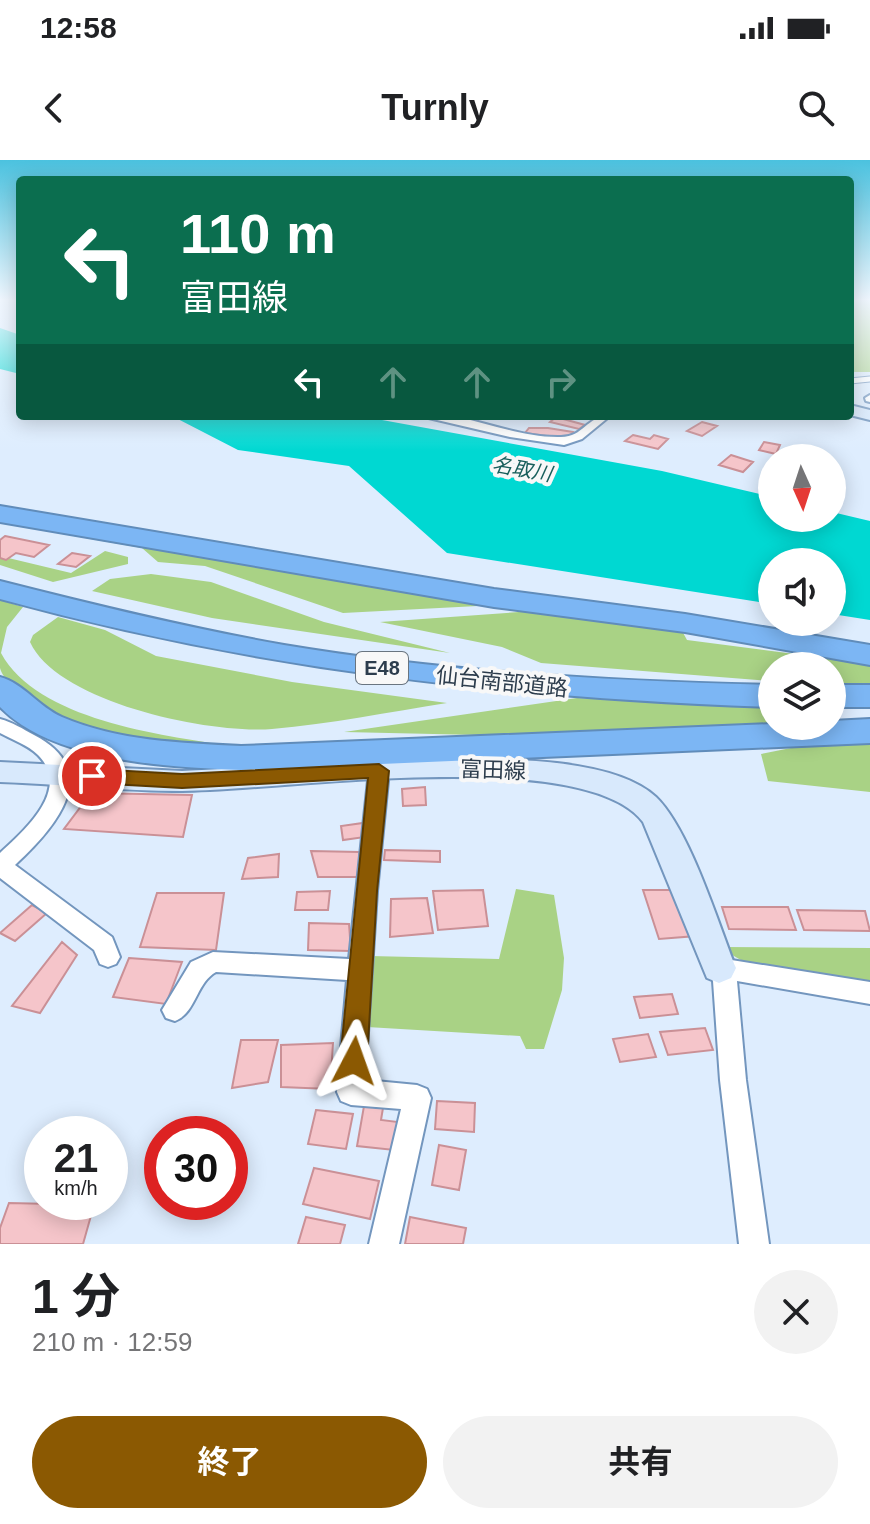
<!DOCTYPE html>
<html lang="ja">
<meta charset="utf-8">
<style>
body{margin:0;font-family:Helvetica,"Noto Sans JP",sans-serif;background:#f2f2f2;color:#202124;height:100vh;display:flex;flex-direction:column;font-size:30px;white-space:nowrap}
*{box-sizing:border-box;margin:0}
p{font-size:26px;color:#757577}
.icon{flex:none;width:44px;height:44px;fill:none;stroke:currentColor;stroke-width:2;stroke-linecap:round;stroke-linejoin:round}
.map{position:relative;height:1084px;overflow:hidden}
.sheet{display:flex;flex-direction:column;background:#fff;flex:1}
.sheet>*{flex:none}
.hud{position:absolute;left:16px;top:16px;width:838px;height:244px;border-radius:8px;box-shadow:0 4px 20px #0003;background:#0b6e4f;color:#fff;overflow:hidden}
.needle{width:52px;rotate:177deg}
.buttons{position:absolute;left:758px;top:284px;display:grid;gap:16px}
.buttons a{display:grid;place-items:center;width:88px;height:88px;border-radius:50%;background:#fff;box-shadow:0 4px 20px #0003;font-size:40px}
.speed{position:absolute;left:24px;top:956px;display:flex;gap:16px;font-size:40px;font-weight:700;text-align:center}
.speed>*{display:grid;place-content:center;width:104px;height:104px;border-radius:50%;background:#fff;box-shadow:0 4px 20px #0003;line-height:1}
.speed small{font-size:20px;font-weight:400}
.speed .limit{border:12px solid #d22;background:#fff;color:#111}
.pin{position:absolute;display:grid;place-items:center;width:68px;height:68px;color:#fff;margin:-34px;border:4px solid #fff;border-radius:50%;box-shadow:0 2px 8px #0007}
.me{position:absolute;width:88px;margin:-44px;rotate:4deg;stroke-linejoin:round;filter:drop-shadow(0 0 6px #0008)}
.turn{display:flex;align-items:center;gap:28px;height:168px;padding:0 32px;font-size:36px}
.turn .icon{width:104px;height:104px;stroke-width:2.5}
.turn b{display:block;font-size:56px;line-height:68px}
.lanes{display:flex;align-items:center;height:76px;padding:0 32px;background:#0003;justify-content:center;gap:40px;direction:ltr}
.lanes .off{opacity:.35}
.round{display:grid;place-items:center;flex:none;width:84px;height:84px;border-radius:42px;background:#f2f2f2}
.summary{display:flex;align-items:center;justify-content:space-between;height:136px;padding:0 32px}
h1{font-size:48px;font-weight:700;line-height:60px}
.cta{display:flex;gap:16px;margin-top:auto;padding:16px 32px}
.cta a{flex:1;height:92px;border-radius:48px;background:#8b5902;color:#fff;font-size:32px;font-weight:700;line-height:92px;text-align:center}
.cta a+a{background:#f2f2f2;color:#202124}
.status{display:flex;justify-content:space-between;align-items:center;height:56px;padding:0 40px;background:#fff;direction:ltr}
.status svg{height:22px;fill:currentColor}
header{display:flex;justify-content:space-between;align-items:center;height:104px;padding:0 32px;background:#fff;font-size:36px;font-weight:700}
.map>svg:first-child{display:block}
.green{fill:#a9d285}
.water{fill:#00d8d2}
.building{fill:#f5c5ca;stroke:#ca9096;stroke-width:2}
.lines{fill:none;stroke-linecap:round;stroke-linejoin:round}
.lane-casing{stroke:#7396be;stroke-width:7}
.street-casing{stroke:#7396be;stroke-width:4}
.secondary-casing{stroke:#7396be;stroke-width:4}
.highway-casing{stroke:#608cba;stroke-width:4}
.lane{stroke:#fff;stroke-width:5}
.street{fill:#fff;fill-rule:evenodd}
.secondary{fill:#d8e9fc;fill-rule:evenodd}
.highway{fill:#7cb6f4;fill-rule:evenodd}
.route{fill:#8b5902;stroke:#5a3a01;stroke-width:2}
.labels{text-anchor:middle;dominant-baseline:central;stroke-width:8;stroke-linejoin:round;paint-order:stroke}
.far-water-label{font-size:20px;font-style:italic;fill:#195f5c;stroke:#f8f8f8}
.shield{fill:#f8f8f8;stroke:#6a7580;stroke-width:2}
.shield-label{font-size:20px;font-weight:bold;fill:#2d3d4d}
.street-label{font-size:22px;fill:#2d3d4d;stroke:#f8f8f8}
</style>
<div class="status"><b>12:58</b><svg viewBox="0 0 49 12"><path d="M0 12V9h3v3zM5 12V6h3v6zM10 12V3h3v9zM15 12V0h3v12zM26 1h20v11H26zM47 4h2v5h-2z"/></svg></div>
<header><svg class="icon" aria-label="back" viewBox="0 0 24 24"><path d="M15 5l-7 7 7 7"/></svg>Turnly<svg class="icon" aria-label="search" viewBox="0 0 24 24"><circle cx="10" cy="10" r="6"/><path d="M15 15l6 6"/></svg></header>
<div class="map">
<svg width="870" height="1084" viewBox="0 0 870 1084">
<rect width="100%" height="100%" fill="#deedfe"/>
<path class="green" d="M856 139H870V212H850V144Z
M0 358 497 445 343 453 205 406 158 402 142 388 0 363Z
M105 391 128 397V404L53 422 0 405V396L71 413Z
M151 414 211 422 324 462 450 493 212 458 92 431 110 419Z
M0 440 23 447 7 467 1 493C37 560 161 575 230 586 160 585 89 580 29 539 19 533 3 520 0 508 0 488 0 461 0 440Z
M548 450 681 469 687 480 870 504V524L832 525V506H772V521L541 503 502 487 380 462Z
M58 457 105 470 156 496 292 522 447 543C389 552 331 564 272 569 210 574 58 543 30 482L33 475Z
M577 538 772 548V563L479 575 344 572Z
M870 582V632L768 621 761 594 811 584Z
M516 729 554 735 564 798 562 830 544 889H526L520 876 367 867 370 796 499 799Z
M722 787 870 788V828C826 820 755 818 722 787Z"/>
<path class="water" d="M0 168 20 175V214L0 209Z
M172 256H360L662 311 772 337V358H832V352L870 361V460L832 454V402H772V444L447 393 349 306 238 290Z"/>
<path class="building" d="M556 257 585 265 579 269 550 262Z
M702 262 717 266 702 276 687 271Z
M529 268H548L573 272 568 279 525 273Z
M633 275 650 279 654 275 668 279 658 289 625 281Z
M764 282 780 285 776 294 759 290Z
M731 295 753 302 743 312 719 305Z
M5 376 49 385 34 397 16 393 6 400 0 398V380Z
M72 393 90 396 76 407 58 404Z
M425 627 426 645 403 646 402 629Z
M91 633 192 635 183 677 64 669Z
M363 663 365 677 343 680 341 666Z
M385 690 440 691V702L384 700Z
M311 691 359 692 360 717H318Z
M279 694 278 717 242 719 248 698Z
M483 730 488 766 438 770 433 731Z
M643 730H675L696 776 659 779Z
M330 731 328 750H295L297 732Z
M157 733H224L216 790 140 787Z
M427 738 433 773 390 777 391 739Z
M32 745 47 753 15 781 0 773Z
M722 747H788L796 770 729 769Z
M797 750 865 751 870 771 804 770Z
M309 763 349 764 351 791 308 790Z
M62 782 77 795 40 853 12 846Z
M129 798 182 802 166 844 113 837Z
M672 834 678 854 640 858 634 837Z
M705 868 713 890 668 895 660 872Z
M648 874 656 897 620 902 613 879Z
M241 880H278L268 922 232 928Z
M333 883 330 929 281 927V885Z
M437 941 475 943 474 972 435 969Z
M364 946 383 948 381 960 398 962 394 990 357 986Z
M316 950 353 954 346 989 308 984Z
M439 985 466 990 459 1030 432 1025Z
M314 1008 379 1021 370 1059 303 1044Z
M9 1043 94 1045 83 1084H0V1068Z
M306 1057 345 1065 340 1084H298Z
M410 1057 466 1068 463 1084H405Z"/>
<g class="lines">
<g class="lane-casing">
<path id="lane" d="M850 221 870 219"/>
</g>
<g class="street-casing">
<path id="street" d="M870 235V242L866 241 865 238Z
M420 256C432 256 446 254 457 257 492 264 525 278 561 277 584 277 586 256 610 256L582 279 564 285 510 277Z
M0 559C12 562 23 569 34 575 105 612 54 669 15 705L112 777 120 797 116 804 108 807 100 804 94 790 0 718V693C25 670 72 629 38 595 28 585 13 580 0 573Z
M379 604 386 606 389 611 377 731 365 920 417 925 427 929 431 938 399 1084H369L401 949 351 945 341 941 337 932 347 820 216 812C196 823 196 853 175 861L166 858 162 850 191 802 213 792 349 799 369 611 372 606Z
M719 798 870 822V844L737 821 746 920 769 1084H739L720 920 713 821 707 808 710 801Z"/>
</g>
<g class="secondary-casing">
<path id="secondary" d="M850 245 870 250V260L850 255Z
M424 599C484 599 610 594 656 637 690 670 718 763 736 808L731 818 719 823 707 818 643 662C583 584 278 631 182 631 121 631 60 624 0 622V602L182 611Z"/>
</g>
<g class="highway-casing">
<path id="highway" d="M0 346 494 429 685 454 870 485V505L685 472 494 447 0 362Z
M0 421C94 445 188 468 284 485 445 512 609 521 772 525V547C507 538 256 509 0 439Z
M0 517C23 523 39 547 62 557 118 581 181 583 241 586L772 564 832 566V561L870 559V583L241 610C169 607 53 602 0 547Z
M832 525H870V547H832Z"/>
</g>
<use href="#lane" class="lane"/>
<use href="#street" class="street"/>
<use href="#secondary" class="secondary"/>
<use href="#highway" class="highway"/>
</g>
<linearGradient id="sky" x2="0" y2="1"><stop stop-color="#4bc2df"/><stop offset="0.48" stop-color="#f0f7ff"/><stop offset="1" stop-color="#f0f7ff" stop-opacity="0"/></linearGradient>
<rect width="870" height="291" fill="url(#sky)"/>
<path class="route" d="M379 604 389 611 377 731 367 901 363 910 354 913 344 910 340 901 368 618 182 628 92 623 82 616 92 609 182 614Z"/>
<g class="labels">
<g class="far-water-label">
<text transform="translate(522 309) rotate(10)">名取川</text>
</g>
<rect class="shield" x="356" y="492" width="52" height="32" rx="6"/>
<g class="shield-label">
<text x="382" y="508">E48</text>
</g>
<g class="street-label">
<text transform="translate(502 522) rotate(6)">仙台南部道路</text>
<text transform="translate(493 610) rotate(2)">富田線</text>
</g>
</g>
</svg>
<div class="buttons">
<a><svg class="needle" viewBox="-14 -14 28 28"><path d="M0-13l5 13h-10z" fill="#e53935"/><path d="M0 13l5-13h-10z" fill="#757577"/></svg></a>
<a><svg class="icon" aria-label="sound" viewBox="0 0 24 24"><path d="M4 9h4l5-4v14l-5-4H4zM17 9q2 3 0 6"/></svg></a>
<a><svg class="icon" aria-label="layers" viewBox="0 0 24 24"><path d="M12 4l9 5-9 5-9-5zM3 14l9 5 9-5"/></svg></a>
</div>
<div class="speed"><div>21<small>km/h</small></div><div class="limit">30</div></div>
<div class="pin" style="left:92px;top:616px;background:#d93025"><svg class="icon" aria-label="arrive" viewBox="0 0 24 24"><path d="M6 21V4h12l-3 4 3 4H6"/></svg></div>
<svg class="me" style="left:354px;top:901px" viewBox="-20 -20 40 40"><path d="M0-17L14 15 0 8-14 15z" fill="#8b5902" stroke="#fff" stroke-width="4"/></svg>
<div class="hud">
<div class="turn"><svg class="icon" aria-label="left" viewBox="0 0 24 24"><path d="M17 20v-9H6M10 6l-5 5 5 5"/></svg><div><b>110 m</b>富田線</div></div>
<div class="lanes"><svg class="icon" aria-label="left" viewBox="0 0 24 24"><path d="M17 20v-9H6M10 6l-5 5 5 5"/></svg><svg class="icon off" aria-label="ahead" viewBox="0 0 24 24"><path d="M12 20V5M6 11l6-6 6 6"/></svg><svg class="icon off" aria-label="ahead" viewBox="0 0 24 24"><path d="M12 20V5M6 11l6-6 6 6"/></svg><svg class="icon off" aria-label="right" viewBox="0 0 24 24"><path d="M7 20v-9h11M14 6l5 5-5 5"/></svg></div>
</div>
</div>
<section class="sheet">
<div class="summary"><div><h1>1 分</h1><p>210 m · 12:59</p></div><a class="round"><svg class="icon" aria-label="close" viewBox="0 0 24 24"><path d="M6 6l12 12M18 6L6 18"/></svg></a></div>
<div class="cta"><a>終了</a><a>共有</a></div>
</section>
